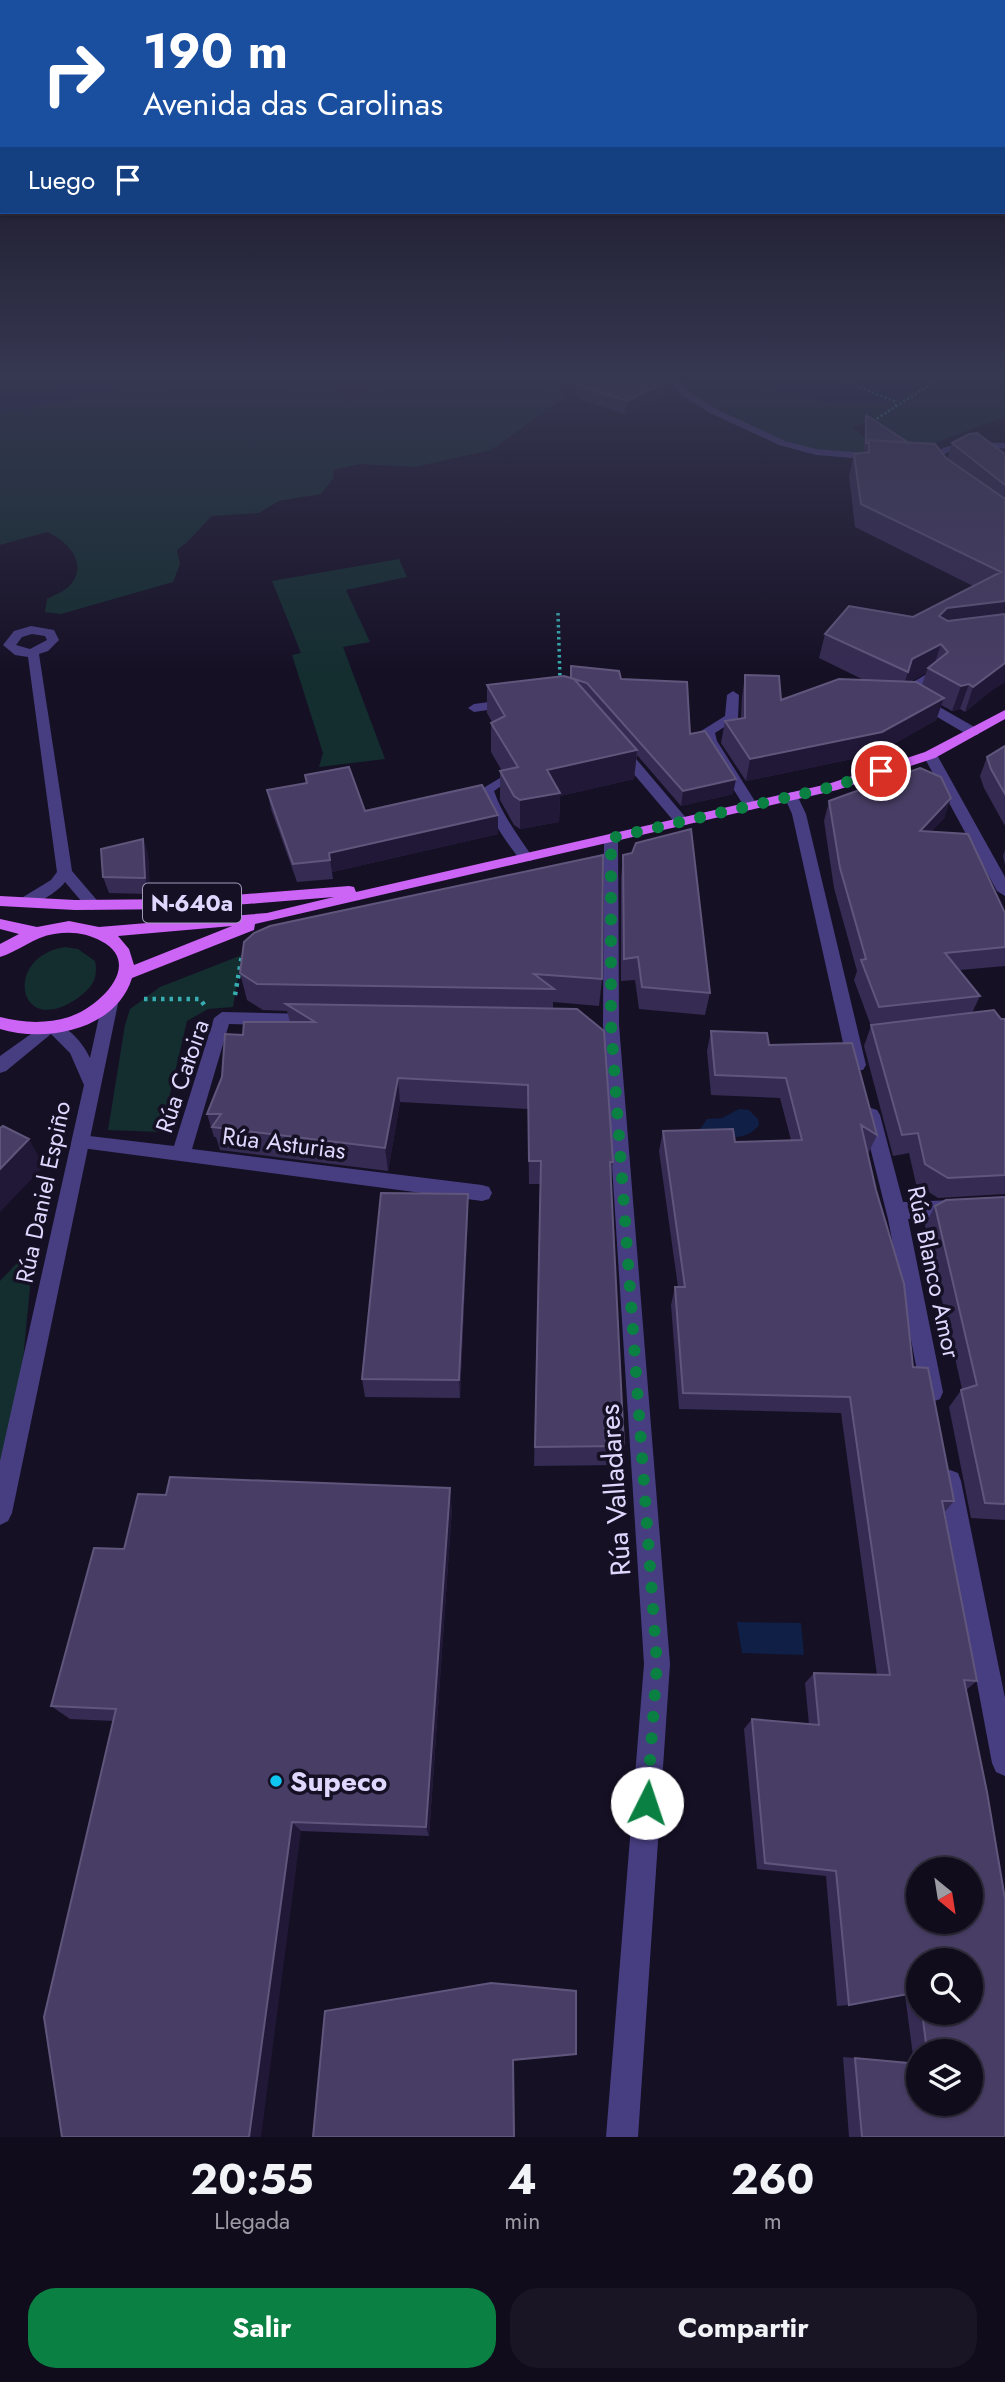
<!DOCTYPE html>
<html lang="es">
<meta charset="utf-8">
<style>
body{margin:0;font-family:Jost,sans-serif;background:#191525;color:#f1f3f6;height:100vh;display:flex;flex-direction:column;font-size:26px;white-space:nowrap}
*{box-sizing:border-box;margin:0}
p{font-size:23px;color:#9c9ba3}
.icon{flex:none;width:38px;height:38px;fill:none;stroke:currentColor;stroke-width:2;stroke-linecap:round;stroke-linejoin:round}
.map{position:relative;height:2137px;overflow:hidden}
.drawer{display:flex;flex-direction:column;background:#100c1c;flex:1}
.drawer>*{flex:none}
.guide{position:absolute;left:0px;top:0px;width:1006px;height:214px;box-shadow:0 2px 5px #0004,0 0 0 2px #302c3b;background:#1a4fa0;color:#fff;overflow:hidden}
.needle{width:46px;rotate:150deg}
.controls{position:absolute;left:906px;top:1857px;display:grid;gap:14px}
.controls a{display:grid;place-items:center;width:77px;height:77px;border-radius:50%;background:#100c1c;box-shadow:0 2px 5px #0004,0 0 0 2px #302c3b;font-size:35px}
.pin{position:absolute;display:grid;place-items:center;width:60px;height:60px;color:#fff;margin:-30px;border:4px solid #fff;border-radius:50%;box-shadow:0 2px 7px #0007}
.me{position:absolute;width:77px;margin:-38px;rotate:4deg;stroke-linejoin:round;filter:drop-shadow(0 0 5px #0008)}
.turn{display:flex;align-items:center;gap:24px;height:147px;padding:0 28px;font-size:32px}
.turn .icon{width:91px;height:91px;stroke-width:2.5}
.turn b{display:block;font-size:49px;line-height:60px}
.then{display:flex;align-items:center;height:66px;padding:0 28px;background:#0003;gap:14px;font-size:26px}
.eta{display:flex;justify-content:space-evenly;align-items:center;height:119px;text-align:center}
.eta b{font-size:42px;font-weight:700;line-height:49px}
.action{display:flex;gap:14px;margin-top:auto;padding:14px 28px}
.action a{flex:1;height:80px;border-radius:28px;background:#0b8043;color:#fff;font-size:28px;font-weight:700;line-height:80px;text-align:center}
.action a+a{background:#191525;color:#f1f3f6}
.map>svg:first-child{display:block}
.green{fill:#142d2f}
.water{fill:#0f1f45}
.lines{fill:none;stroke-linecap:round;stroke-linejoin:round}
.river{fill:#0f1f45;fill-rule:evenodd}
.path-far2{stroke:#37adb1;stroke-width:2.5;stroke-dasharray:2 2.5;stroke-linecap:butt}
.path-far1{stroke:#37adb1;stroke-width:3.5;stroke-dasharray:2.5 3.5;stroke-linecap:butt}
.path{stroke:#37adb1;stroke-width:4.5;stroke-dasharray:3.5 5;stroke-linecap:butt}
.service{fill:#473e81;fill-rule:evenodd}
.minor{fill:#473e81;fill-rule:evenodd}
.tertiary{fill:#473e81;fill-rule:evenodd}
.primary{fill:#cc65f6;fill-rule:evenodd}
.wall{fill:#362b52;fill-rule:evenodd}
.shaded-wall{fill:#211838}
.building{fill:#483d64;stroke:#60567c;stroke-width:2;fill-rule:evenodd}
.route{stroke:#0b8043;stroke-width:12;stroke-dasharray:0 21.6}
.poi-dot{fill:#0fc6f0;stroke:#161025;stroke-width:2.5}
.labels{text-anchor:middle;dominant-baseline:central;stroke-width:7;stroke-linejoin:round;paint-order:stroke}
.shield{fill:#161025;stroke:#a39bbc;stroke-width:2}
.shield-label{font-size:23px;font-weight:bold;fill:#dfd7fd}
.street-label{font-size:24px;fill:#dfd7fd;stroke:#161025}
.near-street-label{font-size:28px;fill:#dfd7fd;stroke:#161025}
.near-poi-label{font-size:28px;font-weight:bold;fill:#dfd7fd;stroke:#161025;text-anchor:start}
</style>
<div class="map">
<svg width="1005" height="2137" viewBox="0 0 1005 2137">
<rect width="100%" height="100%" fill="#161025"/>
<path class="green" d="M23 374H291L289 387 337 388 345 401 413 374H537L566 397 491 450 415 467 360 464 334 470 333 479 321 494 279 501 259 513 212 516C199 528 192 540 177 550L180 564 173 582 61 614 45 612 47 599C54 595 66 591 71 584 89 563 66 540 47 532L0 545V379Z
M672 374H1005V417L918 449 871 421 852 427 877 449 865 457 816 452 782 443 684 393Z
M399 559 407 577 346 590 370 642 343 647 385 759 319 767 323 753 292 655 301 653 272 581Z
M65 947 78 949 95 961C98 975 94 985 83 994 19 1045 0 957 65 947Z
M242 955 233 1007 208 1009 187 1021 161 1132 108 1130 125 1025 130 1009 160 987Z
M34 1245 15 1445 0 1513V1281Z"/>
<path class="water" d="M739 1109 749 1110 758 1119 759 1125C744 1145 719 1135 698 1132L707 1119 722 1118Z
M737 1622 801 1623 804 1655 742 1653Z"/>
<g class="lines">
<path class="river" d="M100 374H189L185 380 174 383 97 393 64 402 0 412V394L60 384Z
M748 374H789L811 381 844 385 878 383 898 374H933C906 414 830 405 791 395 776 391 756 386 748 374Z"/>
<path class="path-far2" d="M826 374 894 401 896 406
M873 421 947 374"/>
<path class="path-far1" d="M558 613 560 679"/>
<path class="path" d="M235 995 242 955
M144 999H200L205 1006"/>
<path class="service" d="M31 626 54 630 59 640 48 651 39 654 72 871 101 905 93 910 88 909 65 882C57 893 31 909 18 906L15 902 51 880 57 872 28 657 15 655 3 645 14 631ZM32 634 45 636 47 640 30 649 16 645 22 637Z
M932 671 938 675 936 678 915 693 978 729V735H968L903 697 902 694 906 686Z
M733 691 739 695 738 718 715 733 717 741 758 806 751 810 744 806 703 741 701 731 725 716 727 695Z
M511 699 517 703 516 706 474 712 468 708 474 704Z
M621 746 626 747 687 819 689 822 687 825H677L616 753V747Z
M500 778 507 782 494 791C503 817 519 836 533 858L531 861H521C504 839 489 817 480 790Z"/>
<path class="minor" d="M667 374H675L687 391 716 409 785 441 816 449 877 454 882 457 877 460 816 455 779 445 710 413 681 395Z
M968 442 1005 443V449C986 446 947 443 936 463L928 461C934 447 955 445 968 442Z
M930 751 937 755 1005 877V896L997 891 923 755Z
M791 792 796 793 806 814 866 1065 863 1070H851L848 1065 792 814 784 796Z
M611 833 618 838 619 1025 670 1664 638 2137H606L644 1664 603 1025 604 838Z
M222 1012 310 1014 318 1020 310 1026 229 1024 192 1149 482 1185 489 1187 492 1193 489 1199 482 1201 74 1147 72 1142 74 1137 81 1135 174 1146 214 1018Z
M45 1024 51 1026 54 1030 51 1034 6 1071 0 1073V1056Z
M871 1108 877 1110 880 1115 903 1202 955 1200 962 1202 965 1208 962 1214 955 1216 908 1219 943 1392 940 1399 932 1402 924 1399 921 1392 888 1219 862 1115 865 1110Z
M950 1470 958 1473 961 1481 1005 1698V1776L996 1772 992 1763 939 1481 942 1473Z"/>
<path class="tertiary" d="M111 993 119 999 12 1513 8 1521 0 1525V1461L84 1085 70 1053 45 1028 53 1022C69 1027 83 1043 90 1058L103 999Z"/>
<path class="primary" d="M1005 710V719L935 758 837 790 255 924 254 930 132 978C116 1030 46 1043 0 1029V1017C23 1023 46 1024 69 1017 98 1008 145 964 101 941 87 933 71 931 54 934 34 937 19 951 0 957V944L19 934 0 929V919L37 927 69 921 99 927 267 913 334 897 185 909 75 910 0 906V896L75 900 185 899 349 886 354 887 356 892 828 784 925 752ZM232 926 134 965 129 949 118 936Z"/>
</g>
<path class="wall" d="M549 374H670L667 394 626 415 585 401 575 394 576 381 566 387Z
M866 415 909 443 947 459 952 443 1005 454V682L992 690 965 712 960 709 952 711 941 705 936 720 876 754 746 781 721 743 725 721 741 718 742 697 745 675 781 700 864 680 819 658 825 634 913 617 973 586 855 527 849 476 854 454 866 452 867 450H864L865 422ZM926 673 922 685 909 682Z
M571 666 690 734 733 794 681 806 637 755 634 779 560 796 559 822 520 829 514 825 500 800V771H502L491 752V723L492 722 487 713V685L571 678Z
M1005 746V826L984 788 980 776 987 757Z
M305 775 365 811 498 834 332 872 333 879 297 882 271 809 267 790 306 783Z
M951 798 944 818 931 832 1005 913V966L960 970 980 996 972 1013 1001 1019H1005V1194L938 1198 916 1184 909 1153 893 1156 864 1046 871 1026 854 980 857 971 834 888 824 821 829 801Z
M143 839 148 855 150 894 109 893 103 877Z
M1005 850V865L1003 856Z
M632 853 710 993 705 1015 639 1009 635 980 621 981V878L623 855Z
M244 942 602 979 599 1006 553 1002V1009L613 1162 611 1182 624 1446 620 1465 534 1466 540 1184H529L528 1109 400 1102 388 1171 220 1150 216 1137H214L207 1114 290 1022 287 1011 263 1010 247 1000 240 973Z
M711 1031 769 1045 877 1135 868 1154 913 1367 954 1501 944 1513 977 1681 966 1690 1005 2137H849L843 2057 914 2063 905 1995 849 2005 837 2006 826 1876 757 1869 744 1729 752 1719 809 1724 805 1683 814 1673 877 1675 841 1413 679 1409 671 1305 675 1287H678L659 1151 663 1131 735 1142 791 1140 780 1098 711 1095 707 1051ZM919 1960 971 2012H919ZM919 2051H971L919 2104Z
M1005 1197V1520L971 1518 949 1407 962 1389 925 1225 935 1206Z
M468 1215 460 1398 365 1397 362 1379Z
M452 1508 429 1836 301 1831 113 1721 70 1719 51 1706 124 1549Z"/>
<path class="shaded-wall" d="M567 374H603L578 380 566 387Z
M668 381 667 394 626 415 627 401Z
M1005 601V624L940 632 939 616 947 608Z
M941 644 933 669 928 668 926 673 905 684 900 697 912 659Z
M1005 663V682L992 690 965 712 973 687Z
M969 684 960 709 952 711 961 686Z
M944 698 936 720 876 754 746 781 750 759Z
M637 750 634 779 560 796 559 822 520 829V800L547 770Z
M736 779 733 794 681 806 683 791Z
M951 798 944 818 913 851 920 831Z
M498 815V834L332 872 329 853Z
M143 839 148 855 150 894 145 878Z
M398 1078 400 1102 388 1171 385 1148Z
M29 1139 44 1166 0 1212V1169Z
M468 1194V1215L460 1398 459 1380Z
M450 1488 452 1508 429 1836 426 1827Z
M292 1822 301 1831 261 2137H249Z"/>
<path class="building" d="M600 374H639L656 376 668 381 627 401 586 388 576 381Z
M866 415 909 443 869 440 868 443H866Z
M977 433 1005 454V485L952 443 969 434Z
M869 440 935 444 946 458 1005 499V601L947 608 939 616 948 621 1005 614V663L973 687 969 684 961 686 928 668 948 652 941 644 912 659 908 672 825 634 849 606 913 617 1001 572 861 504 854 454 869 452Z
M571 666 619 671 621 679 687 682 690 734 705 731 736 779 683 791 587 683 571 678Z
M745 675 779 676 781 700 839 679 916 682 944 698 882 732 750 759 725 721 745 718Z
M564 676 574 679 637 750 547 770 560 793 520 800 514 796 500 771 518 767 491 723 505 716 487 685Z
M1005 746V794L991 769 987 757Z
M349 767 365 811 482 785 498 815 329 853 330 860 293 864 267 790 307 783 305 775Z
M920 768 941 777 951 798 920 831 968 834 1005 913V947L945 953 980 996 879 1007 861 960 866 959 840 868 829 801Z
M691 829 710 993 642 987 638 957 624 959 623 855 632 853 636 843Z
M143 839 145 878 103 877 101 849Z
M603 855 602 979 534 974 554 989 257 984 240 973 244 942 254 933 270 926Z
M286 1004 577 1009 604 1031 613 1162H610L624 1446 535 1447 541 1161H529L528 1085 398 1078 385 1148 212 1127 221 1114H207L222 1077 225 1034 243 1035 244 1022H315Z
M994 1010 1001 1019H1005V1175L948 1178 925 1164 918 1133 902 1135 871 1025Z
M711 1031 767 1033 769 1045 852 1043 877 1135 861 1125 876 1190 904 1284 913 1367 928 1368 954 1501H942L977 1681 964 1680 987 1792 1005 1899V2137H862L855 2058 919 2064V2104H971V2051H927L922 2012H971V1960H919V1992L849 2005 836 1871 765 1863 752 1719 819 1725 814 1673 890 1675 850 1397 683 1393 675 1287H685L663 1131 733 1129 735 1142 802 1140 786 1078 715 1075ZM919 1869H971V1922H919Z
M3 1126 29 1139 0 1169V1128Z
M381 1193 468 1194 459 1380 362 1379Z
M1005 1197V1504L985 1503 961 1390 977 1385 935 1206 946 1200Z
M170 1477 450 1488 426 1827 292 1822 249 2137H62L44 2017 116 1709 51 1706 94 1548 124 1549 138 1494 166 1495Z
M491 1983 576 1991V2054L513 2060 514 2137H313L325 2011Z"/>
<linearGradient id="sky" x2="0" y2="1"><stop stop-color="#0c0914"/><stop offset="0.56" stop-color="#363751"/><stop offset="1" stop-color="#363751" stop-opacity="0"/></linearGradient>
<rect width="1005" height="673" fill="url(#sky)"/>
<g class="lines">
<path class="route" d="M647 1803 657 1664 611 1025V838L832 787 881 771"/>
</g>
<circle class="poi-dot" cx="276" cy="1781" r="7"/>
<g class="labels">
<rect class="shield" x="143" y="883.5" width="98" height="39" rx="5"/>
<g class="shield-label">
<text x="192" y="903">N-640a</text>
</g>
<g class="street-label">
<text transform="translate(182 1076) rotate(-71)">Rúa Catoira</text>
<text transform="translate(284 1143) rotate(7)">Rúa Asturias</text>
<text transform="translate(43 1192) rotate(-78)">Rúa Daniel Espiño</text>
<text transform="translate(934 1272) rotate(78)">Rúa Blanco Amor</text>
</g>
<g class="near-street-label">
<text transform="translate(615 1490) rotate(-94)">Rúa Valladares</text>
</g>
<g class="near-poi-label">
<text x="290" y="1781">Supeco</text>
</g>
</g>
</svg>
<div class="controls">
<a><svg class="needle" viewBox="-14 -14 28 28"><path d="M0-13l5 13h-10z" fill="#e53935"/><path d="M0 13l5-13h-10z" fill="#9c9ba3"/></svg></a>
<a><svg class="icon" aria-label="search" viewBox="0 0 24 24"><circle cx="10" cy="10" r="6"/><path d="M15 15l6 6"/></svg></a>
<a><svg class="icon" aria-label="layers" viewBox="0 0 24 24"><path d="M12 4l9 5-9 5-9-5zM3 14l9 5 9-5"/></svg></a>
</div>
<div class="pin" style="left:881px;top:771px;background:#d93025"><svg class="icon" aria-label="arrive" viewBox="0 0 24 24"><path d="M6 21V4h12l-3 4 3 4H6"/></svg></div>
<svg class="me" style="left:647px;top:1803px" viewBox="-20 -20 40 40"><circle r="19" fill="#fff"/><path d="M0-13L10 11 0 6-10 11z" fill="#0b8043"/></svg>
<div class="guide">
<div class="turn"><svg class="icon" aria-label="right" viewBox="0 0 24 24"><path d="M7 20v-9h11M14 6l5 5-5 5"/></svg><div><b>190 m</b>Avenida das Carolinas</div></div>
<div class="then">Luego<svg class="icon" aria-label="arrive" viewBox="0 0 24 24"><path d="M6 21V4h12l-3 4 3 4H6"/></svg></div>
</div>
</div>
<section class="drawer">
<div class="eta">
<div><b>20:55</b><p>Llegada</p></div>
<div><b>4</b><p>min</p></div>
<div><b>260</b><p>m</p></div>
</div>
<div class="action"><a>Salir</a><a>Compartir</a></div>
</section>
